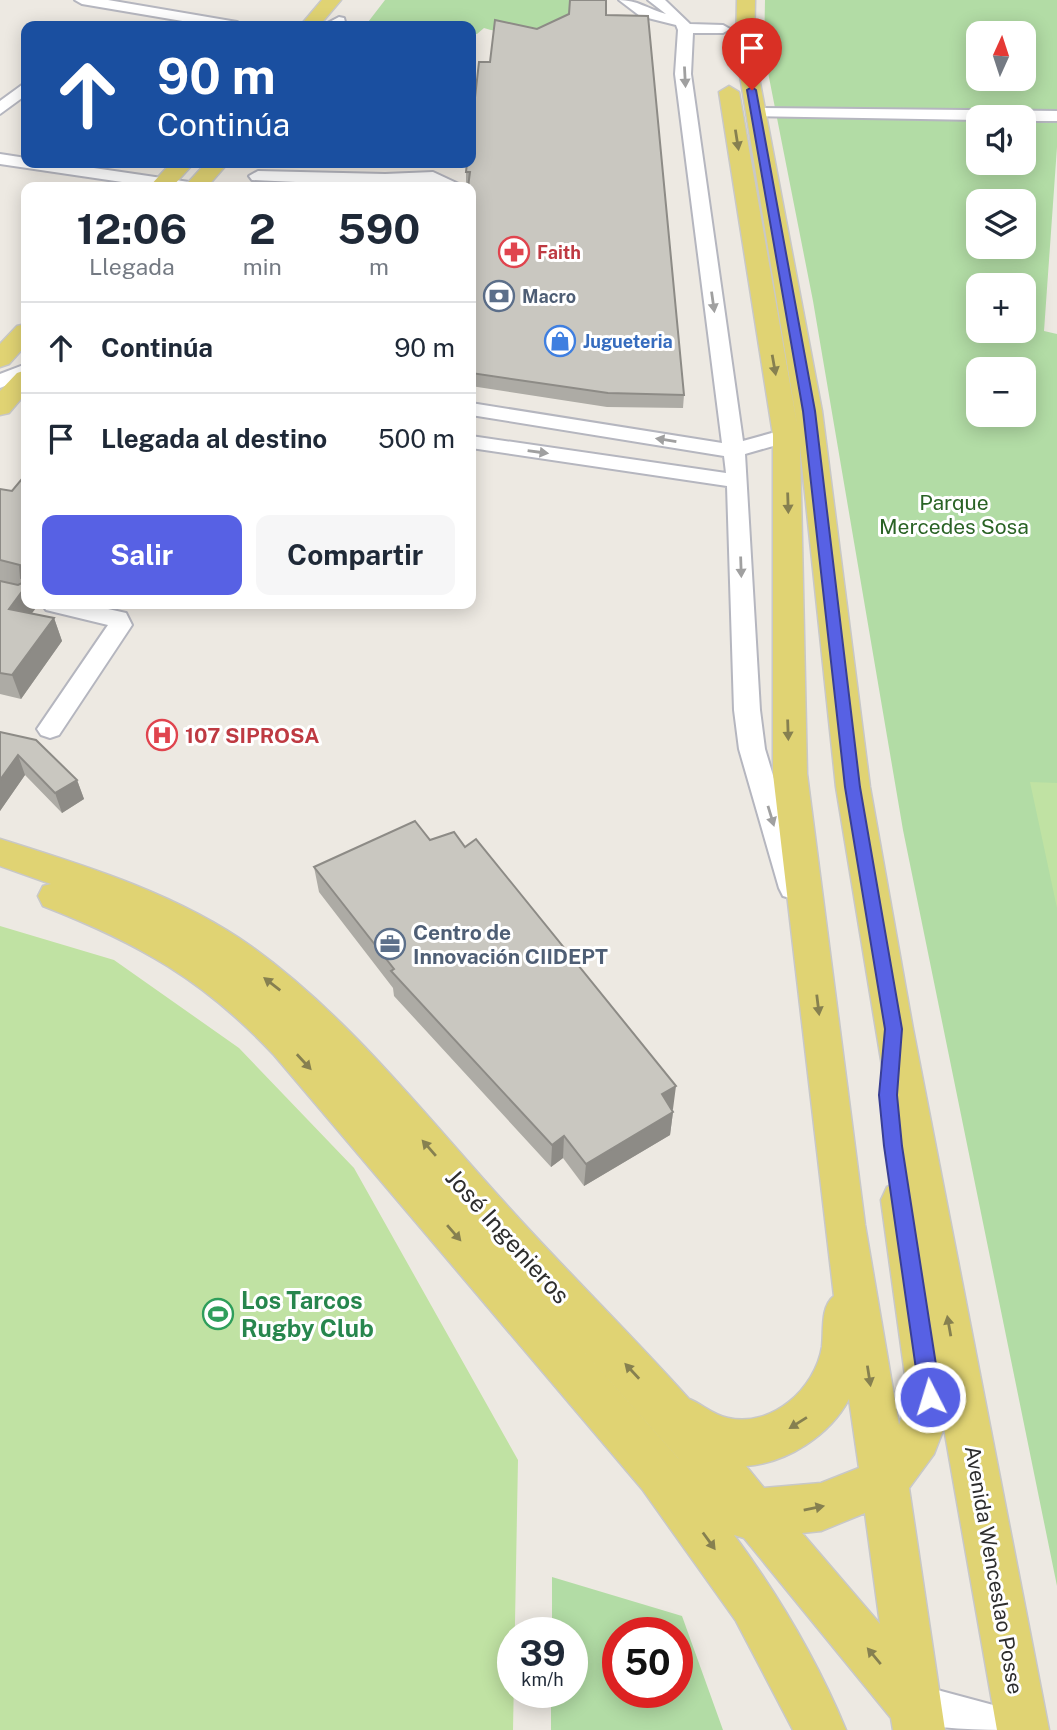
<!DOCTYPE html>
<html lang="es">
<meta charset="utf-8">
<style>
body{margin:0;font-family:"Public Sans",sans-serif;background:#f6f6f7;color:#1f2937;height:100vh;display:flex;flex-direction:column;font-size:26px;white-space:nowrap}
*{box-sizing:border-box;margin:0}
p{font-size:23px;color:#747a83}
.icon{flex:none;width:38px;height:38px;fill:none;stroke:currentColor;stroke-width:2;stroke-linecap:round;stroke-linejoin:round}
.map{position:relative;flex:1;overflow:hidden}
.details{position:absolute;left:21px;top:182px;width:455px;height:427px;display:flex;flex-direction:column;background:#fff;border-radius:14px;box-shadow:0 4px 18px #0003}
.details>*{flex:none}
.top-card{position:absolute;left:21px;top:21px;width:455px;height:147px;border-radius:14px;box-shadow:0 4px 18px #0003;background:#1a4fa0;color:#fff;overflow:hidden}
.needle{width:46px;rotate:3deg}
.buttons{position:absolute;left:966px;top:21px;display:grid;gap:14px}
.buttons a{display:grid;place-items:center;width:70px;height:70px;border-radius:14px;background:#fff;box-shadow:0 4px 18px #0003;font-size:35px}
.speed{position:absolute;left:497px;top:1617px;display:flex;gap:14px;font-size:35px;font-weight:700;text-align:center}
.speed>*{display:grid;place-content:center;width:91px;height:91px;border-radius:50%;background:#fff;box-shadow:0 4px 18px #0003;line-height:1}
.speed small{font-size:18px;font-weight:400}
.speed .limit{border:10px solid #d22;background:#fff;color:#111}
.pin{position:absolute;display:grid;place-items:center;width:60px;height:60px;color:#fff;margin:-72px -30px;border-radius:50% 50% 50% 0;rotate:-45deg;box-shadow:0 0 7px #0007}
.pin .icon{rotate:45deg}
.me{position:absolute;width:77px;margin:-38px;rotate:355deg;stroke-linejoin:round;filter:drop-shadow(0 0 5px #0008)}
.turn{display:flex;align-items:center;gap:24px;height:147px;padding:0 21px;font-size:32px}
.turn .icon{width:91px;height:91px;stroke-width:2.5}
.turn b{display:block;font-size:49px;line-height:60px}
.eta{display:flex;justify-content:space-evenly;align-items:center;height:119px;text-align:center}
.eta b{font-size:42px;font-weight:700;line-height:49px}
.button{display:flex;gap:14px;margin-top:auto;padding:14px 21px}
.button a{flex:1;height:80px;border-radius:14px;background:#5761e4;color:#fff;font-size:28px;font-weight:700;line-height:80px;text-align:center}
.button a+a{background:#f6f6f7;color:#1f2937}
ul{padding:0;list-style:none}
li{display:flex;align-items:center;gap:21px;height:91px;padding:0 21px;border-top:2px solid #e0e1e3}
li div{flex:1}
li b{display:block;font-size:26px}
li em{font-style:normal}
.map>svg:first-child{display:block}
.green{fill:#b2dca5;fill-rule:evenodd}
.pitch{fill:#c0e2a3}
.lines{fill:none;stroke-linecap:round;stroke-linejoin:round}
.minor-casing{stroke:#b5b6bf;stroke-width:4}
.major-casing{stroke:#c8c8c8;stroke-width:3}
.minor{fill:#fff;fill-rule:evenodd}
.major{fill:#e0d373;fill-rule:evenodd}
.wall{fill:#adaba5}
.shaded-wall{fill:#8d8b86}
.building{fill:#c9c7c0;stroke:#8d8b86;stroke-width:2}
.oneway{fill:#a0a0a0}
.oneway2{fill:#868050}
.route{fill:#5761e4;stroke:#393f94;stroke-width:2}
.labels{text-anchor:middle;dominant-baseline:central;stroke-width:6;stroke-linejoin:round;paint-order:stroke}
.far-health-label{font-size:18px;font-weight:bold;fill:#be3a42;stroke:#fff;text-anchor:start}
.far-service-label{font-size:18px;font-weight:bold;fill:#4e5e75;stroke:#fff;text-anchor:start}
.far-shop-label{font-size:18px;font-weight:bold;fill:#366cbe;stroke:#fff;text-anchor:start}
.park-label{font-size:21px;fill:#2a6325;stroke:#fff}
.health-label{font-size:21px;font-weight:bold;fill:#be3a42;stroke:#fff;text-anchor:start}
.service-label{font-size:21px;font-weight:bold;fill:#4e5e75;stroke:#fff;text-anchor:start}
.street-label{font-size:21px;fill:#2d2d2d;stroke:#fff}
.near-street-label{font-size:24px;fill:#2d2d2d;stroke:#fff}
.near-leisure-label{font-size:24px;font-weight:bold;fill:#27864d;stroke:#fff;text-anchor:start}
</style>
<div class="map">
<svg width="1057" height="1730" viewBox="0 0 1057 1730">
<rect width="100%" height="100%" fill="#ede9e2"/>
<path class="green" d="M385 0H570L569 26C545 34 507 36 484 28L477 34H471V26H365Z
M765 0H1057V147L1044 331 1057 334V1586L903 830 813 301 764 52ZM978 33H1024V79H978ZM978 117H1024V163H978ZM978 201H1024V247H978ZM978 285H1024V331H978ZM978 369H1024V415H978Z
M552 1577 682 1616 723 1730H551V1692H572V1633H552ZM618 1633H677V1692H618Z"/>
<path class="pitch" d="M1030 782 1057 783V908Z
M0 926 114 960 239 1048 354 1168 518 1460 513 1730H0Z"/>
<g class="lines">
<g class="minor-casing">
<path id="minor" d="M75 0H108L237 22 244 26H212L82 4Z
M619 0C637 0 648 9 666 14L648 0H665L690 24 723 25 730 29 723 33H693L691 74 743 441 786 429 797 435 794 440 745 454 760 710 765 749 807 888 803 896 793 899 783 896 779 888 739 749 734 710 727 486 471 448V436L726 473 724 456 471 415V403L722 443 675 74 678 30 676 25 640 16Z
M339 17 344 18 346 26H322Z
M26 82V95L0 114V101Z
M757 108 1057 111V121H1024V117H978V120L751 116V110Z
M0 154 26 158V163H60L189 182 198 187H156L0 164Z
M258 171 385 174 433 172 463 186C447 190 433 182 417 182L421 187H400L252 180 249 176Z
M26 364V377L0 388V374Z
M42 604H86L126 613 132 625 59 735 50 738 41 735 37 729 108 625 46 610Z
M915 1684 1008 1709 1023 1715 1029 1730C986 1730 940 1730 900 1720L894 1705 900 1690Z"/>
</g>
<g class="major-casing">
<path id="major" d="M322 0H341L319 26H300Z
M737 0H755L754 51 822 411 870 787 913 1029 1049 1730H997L944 1428 934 1454 909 1488 945 1730H893L891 1718 744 1538 734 1535C779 1596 817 1660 846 1730H793L736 1621 642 1489 274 1055C204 980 138 943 43 906L38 896 43 886 51 884 0 866V839C86 866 178 894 252 947 349 1017 424 1114 504 1202 564 1269 629 1332 689 1399 702 1404 713 1415 728 1418 772 1428 815 1389 822 1347 824 1331 820 1307 834 1296L773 774V435L719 92 729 86 739 92 797 424 736 51ZM800 446 836 787 901 1181 887 1187 881 1200 908 1397 899 1425 865 1225 807 774ZM563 1328 679 1459 678 1458ZM849 1399 859 1468 821 1483 764 1488 746 1466C787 1463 830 1435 849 1399ZM865 1513 880 1624 802 1533 821 1531Z
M171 163H194L172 187H149Z
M206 163H228L207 187H184Z
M26 324V345L9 364 0 367V344L17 326Z
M26 370V393L9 413 0 415V391L17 373Z"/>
</g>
<use href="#minor" class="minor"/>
<use href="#major" class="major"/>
</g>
<path class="wall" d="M606 15 684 395 683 408 607 407 471 386V187L469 185H466V172L490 62 537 29Z
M26 474V604H39L31 613 54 618 62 641 21 699 0 694V489L12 491Z
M0 732 77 780 84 799 62 813 25 775 0 811Z
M430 840 465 847 673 1109 672 1110 673 1112 670 1135 584 1186 563 1158 551 1167 394 996 393 988 319 892 314 867Z"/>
<path class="shaded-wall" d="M26 586V604H39L17 633 9 609Z
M54 618 62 641 21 699 12 675Z
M18 755 25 775 0 811V780Z
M77 780 84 799 62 813 55 793Z
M676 1086 673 1109 659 1118 662 1094Z
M673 1112 670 1135 584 1186 586 1164Z
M564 1136 563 1158 551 1167 552 1145Z"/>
<path class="building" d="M570 0H606V15L648 16 684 395 608 393 471 373V187H468L470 172H466L467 163H471V133L479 62H490L495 20 537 29 569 14Z
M26 474V580L21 578 20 565 0 560V489L12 491Z
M0 581 18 585 26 581V586L9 609 54 618 12 675 0 673Z
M0 732 36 740 77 780 55 793 18 755 0 780Z
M415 821 430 840 454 832 465 847 476 839 676 1086 662 1094 673 1112 586 1164 564 1136 552 1145 391 971 394 969 314 867Z"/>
<defs><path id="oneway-solid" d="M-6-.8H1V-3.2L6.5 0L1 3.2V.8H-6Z" transform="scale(1.75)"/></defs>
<g class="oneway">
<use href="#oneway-solid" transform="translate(685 77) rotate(87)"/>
<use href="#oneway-solid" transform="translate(713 302) rotate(82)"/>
<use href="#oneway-solid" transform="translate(666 440) rotate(-171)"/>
<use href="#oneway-solid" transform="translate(538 452) rotate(8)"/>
<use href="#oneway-solid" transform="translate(741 567) rotate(88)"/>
<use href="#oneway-solid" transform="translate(771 816) rotate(73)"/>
</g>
<g class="oneway2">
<use href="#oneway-solid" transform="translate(737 140) rotate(81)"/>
<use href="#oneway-solid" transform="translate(774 365) rotate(80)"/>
<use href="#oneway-solid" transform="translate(788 503) rotate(88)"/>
<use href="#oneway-solid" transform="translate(788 730) rotate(88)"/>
<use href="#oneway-solid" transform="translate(272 984) rotate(-142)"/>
<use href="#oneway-solid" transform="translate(818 1005) rotate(83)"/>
<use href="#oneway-solid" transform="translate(304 1062) rotate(47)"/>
<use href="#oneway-solid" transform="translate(429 1148) rotate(-131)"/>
<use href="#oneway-solid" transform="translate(454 1233) rotate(49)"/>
<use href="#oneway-solid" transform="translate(949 1326) rotate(-100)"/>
<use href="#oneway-solid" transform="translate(632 1371) rotate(-133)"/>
<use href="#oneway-solid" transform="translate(869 1376) rotate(81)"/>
<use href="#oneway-solid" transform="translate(798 1423) rotate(148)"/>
<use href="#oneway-solid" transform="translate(814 1508) rotate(-11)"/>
<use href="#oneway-solid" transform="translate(709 1541) rotate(54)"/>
<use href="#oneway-solid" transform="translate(874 1656) rotate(-130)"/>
</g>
<path class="route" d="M752 87 756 90 815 411 860 787 902 1029 897 1095 902 1146 941 1397 938 1405 930 1408 923 1405 920 1397 884 1146 879 1095 885 1029 845 787 803 411 747 90Z"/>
<defs>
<g id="pharmacy-ring" transform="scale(1.575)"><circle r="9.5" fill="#fff" stroke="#e0444e" stroke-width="1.5"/><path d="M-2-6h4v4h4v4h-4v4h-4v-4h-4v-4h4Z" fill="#e0444e"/></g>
<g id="bank-ring" transform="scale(1.575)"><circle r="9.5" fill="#fff" stroke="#5c6f8a" stroke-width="1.5"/><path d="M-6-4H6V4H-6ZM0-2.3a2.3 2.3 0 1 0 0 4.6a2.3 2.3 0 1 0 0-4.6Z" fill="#5c6f8a"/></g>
<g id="shop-ring" transform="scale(1.575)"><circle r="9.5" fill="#fff" stroke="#3f7fe0" stroke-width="1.5"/><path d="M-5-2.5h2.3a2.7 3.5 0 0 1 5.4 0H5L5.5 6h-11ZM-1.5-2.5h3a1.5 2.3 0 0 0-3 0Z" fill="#3f7fe0"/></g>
<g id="hospital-ring" transform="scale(1.575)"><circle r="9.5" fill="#fff" stroke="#e0444e" stroke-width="1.5"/><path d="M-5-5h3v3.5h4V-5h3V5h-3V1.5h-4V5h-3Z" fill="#e0444e"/></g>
<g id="office-ring" transform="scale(1.575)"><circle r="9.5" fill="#fff" stroke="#5c6f8a" stroke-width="1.5"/><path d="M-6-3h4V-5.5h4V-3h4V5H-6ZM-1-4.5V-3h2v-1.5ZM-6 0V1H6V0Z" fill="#5c6f8a"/></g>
<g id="stadium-ring" transform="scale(1.575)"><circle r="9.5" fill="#fff" stroke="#2e9e5b" stroke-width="1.5"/><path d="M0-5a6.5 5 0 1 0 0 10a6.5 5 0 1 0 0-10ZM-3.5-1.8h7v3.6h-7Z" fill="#2e9e5b"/></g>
</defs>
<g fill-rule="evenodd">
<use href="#pharmacy-ring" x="514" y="252"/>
<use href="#bank-ring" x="499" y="296"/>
<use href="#shop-ring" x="560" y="341"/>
<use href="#hospital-ring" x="162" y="735"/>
<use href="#office-ring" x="390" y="944"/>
<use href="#stadium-ring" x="218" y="1314"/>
</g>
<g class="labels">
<g class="far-health-label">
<text x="537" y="252">Faith</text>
</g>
<g class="far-service-label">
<text x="522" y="296">Macro</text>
</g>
<g class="far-shop-label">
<text x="583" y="341">Jugueteria</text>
</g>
<g class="park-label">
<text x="954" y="502">Parque<tspan x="954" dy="24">Mercedes Sosa</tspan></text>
</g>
<g class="health-label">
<text x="185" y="735">107 SIPROSA</text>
</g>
<g class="service-label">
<text x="413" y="932">Centro de<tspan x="413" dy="24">Innovación CIIDEPT</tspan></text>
</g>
<g class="street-label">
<text transform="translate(994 1570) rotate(80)">Avenida Wenceslao Posse</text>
</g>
<g class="near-street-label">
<text transform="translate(508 1236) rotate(48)">José Ingenieros</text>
</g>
<g class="near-leisure-label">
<text x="241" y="1300">Los Tarcos<tspan x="241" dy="28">Rugby Club</tspan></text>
</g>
</g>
</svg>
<div class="buttons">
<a><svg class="needle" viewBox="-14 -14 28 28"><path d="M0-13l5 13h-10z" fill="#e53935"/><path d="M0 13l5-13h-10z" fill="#747a83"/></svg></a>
<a><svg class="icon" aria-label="sound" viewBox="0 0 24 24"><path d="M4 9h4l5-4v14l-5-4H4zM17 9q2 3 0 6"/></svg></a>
<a><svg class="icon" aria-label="layers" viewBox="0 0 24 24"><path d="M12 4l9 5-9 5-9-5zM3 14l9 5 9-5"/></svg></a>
<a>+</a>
<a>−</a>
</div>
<div class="speed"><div>39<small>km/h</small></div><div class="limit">50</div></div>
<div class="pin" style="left:752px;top:90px;background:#d93025"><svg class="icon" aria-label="arrive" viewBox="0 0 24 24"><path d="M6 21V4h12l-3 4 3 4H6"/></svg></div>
<svg class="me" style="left:930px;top:1397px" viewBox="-20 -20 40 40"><circle r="17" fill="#5761e4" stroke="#fff" stroke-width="3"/><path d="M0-11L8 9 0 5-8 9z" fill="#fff"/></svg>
<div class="top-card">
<div class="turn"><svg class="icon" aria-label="ahead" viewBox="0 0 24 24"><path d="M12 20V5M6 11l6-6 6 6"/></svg><div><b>90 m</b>Continúa</div></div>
</div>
<section class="details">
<div class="eta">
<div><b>12:06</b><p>Llegada</p></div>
<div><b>2</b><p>min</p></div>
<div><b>590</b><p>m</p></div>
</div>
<ul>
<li><svg class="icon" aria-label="ahead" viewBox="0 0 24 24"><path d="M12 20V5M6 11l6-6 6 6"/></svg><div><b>Continúa</b></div><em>90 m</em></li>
<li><svg class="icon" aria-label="arrive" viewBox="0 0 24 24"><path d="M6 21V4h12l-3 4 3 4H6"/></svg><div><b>Llegada al destino</b></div><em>500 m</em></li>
</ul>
<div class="button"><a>Salir</a><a>Compartir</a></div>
</section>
</div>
